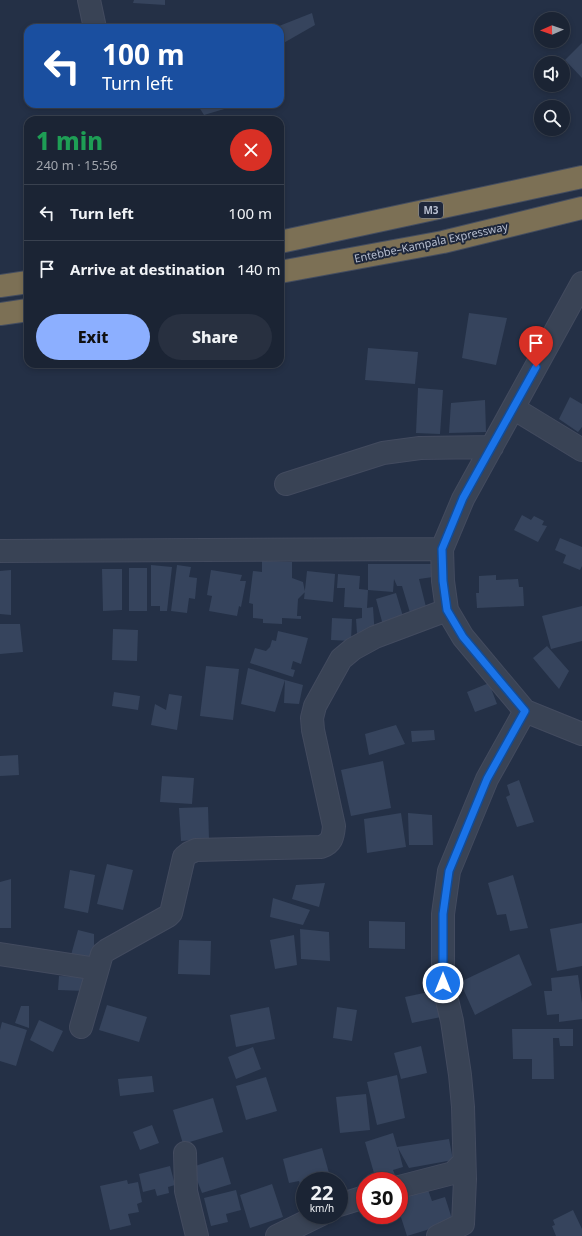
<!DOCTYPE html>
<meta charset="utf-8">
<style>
body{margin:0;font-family:"Noto Sans",sans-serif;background:#283040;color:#f1f3f6;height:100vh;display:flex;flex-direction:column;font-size:15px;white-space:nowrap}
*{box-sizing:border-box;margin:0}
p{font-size:13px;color:#a0a4ac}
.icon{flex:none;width:22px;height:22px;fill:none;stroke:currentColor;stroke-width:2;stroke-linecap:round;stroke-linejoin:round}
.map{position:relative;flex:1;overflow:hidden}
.details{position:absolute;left:24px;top:116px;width:260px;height:252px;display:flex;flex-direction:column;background:#1b2434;border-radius:12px;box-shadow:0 2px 6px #0003,0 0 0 1px #39414f}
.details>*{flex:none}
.hud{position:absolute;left:24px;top:24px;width:260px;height:84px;border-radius:12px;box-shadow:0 2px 6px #0003,0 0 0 1px #39414f;background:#1a4fa0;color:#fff;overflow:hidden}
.needle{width:26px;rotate:268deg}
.controls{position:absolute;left:534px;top:12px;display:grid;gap:8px}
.controls a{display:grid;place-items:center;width:36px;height:36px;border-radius:50%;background:#1b2434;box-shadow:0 2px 6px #0003,0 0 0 1px #39414f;font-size:20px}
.speed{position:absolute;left:296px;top:1172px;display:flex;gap:8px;font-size:20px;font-weight:700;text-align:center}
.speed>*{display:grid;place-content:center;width:52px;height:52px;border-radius:50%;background:#1b2434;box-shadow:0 2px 6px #0003,0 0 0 1px #39414f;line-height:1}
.speed small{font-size:10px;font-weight:400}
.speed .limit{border:6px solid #d22;background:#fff;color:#111}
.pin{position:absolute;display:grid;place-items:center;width:34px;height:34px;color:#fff;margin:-41px -17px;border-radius:50% 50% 50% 0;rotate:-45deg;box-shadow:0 0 4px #0007}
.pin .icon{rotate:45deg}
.me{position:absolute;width:44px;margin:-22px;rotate:0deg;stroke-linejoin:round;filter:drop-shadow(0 0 3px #0008)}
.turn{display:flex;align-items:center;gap:14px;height:84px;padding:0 12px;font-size:18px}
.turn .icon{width:52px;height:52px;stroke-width:2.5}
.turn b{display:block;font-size:28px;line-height:34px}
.round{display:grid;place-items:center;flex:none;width:42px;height:42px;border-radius:21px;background:#283040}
.overview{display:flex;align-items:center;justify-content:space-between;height:68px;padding:0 12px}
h1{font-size:24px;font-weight:800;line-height:30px;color:#1e9e55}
.button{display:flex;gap:8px;margin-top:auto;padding:8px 12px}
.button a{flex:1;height:46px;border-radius:24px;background:#8cafff;color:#111;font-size:16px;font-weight:800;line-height:46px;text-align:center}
.button a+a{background:#283040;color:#f1f3f6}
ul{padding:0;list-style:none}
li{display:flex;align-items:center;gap:12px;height:56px;padding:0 12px;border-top:1px solid #39414f}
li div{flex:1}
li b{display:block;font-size:15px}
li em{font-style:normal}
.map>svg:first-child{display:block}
.building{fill:#36445d}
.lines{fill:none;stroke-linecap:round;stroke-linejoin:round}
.minor-casing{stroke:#434b5f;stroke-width:24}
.highway-casing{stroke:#444d60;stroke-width:24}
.minor{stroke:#394355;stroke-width:22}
.highway{stroke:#7c7055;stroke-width:22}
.route-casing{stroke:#114b97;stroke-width:10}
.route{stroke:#1a73e8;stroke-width:7}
.labels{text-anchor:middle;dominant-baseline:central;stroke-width:4;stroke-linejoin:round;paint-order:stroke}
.shield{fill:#1e273b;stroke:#8991a3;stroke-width:1}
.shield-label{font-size:10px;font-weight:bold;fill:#b7becf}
.street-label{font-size:11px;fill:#b7becf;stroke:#1e273b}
</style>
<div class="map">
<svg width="582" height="1236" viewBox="0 0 582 1236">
<rect width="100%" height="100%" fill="#243046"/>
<path class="building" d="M134 0H165V5L133 3Z
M312 13 315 25 280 45V28H274Z
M582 43V78L565 60Z
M197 104H241L204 115Z
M469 313 507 318 496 365 462 358Z
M368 348 418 352 415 384 365 380Z
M418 388 443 390 440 434 416 433Z
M570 397 582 404V427L578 432 559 419Z
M485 400 486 432 449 433 451 403Z
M522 515 531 520 534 516 544 521 542 525 547 526 538 542 514 530Z
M560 538 582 547V566L580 570 563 563 566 555 555 550Z
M262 561 292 562V578L303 582 305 592 298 599 297 616H301V619L282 618V624L263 623V619L253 618V604L249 603 253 571 262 572Z
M368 564H433V577L419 579 427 611 411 616 402 586H397L394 579 393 592 368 590Z
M151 565 172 567 167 611H160V606H151Z
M177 565 191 567 189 577 197 578 195 599 189 598 187 613 171 611Z
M129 568H147V611H129Z
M102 569H122V610L103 611Z
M11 570V615L0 614V571Z
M211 570 242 575 240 581H246L241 607 239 606 237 616 209 611 212 596 207 595Z
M307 571 335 574 333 602 304 599Z
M338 574 360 576 359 589 368 590 367 608 373 607 375 637 363 632 357 633 356 619 362 618V608L344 607 345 588H337Z
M496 575V580L518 579 519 587H523L524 606 477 608 476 593H479V576Z
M396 593 405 623 384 629 376 599Z
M582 606V641L551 649 542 616Z
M332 618 352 619 351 641 331 640Z
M0 624H20L23 652 0 654Z
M113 629 138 630 137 661 112 660Z
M278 631 308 638 301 664 293 661 291 669 295 670 293 677 250 663 255 648 266 651 270 647 272 640 276 641Z
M547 646 569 671 559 689 533 658Z
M206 666 239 669 233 720 200 716Z
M248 668 285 680 275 712 241 704Z
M285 680 303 685 299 704 284 703Z
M489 683 497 704 475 712 467 692Z
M114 692 140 696 138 710 112 706Z
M169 694 182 696 177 730 151 725 155 704 166 710Z
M396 725 405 744 369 755 365 734Z
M434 730 435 740 412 742 411 731Z
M18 755 19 775 0 776V756Z
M383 761 391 808 351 816 341 770Z
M162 776 194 778 192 804 160 802Z
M519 780 534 822 517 827 506 797 510 795 507 785Z
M208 807 209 839 181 841 179 808Z
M401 813 406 847 367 853 364 819Z
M408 813 432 815 433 845H409Z
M107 864 133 870 123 910 97 904Z
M70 870 95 875 88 913 64 908Z
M513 875 528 928 510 931 506 914 497 915 488 883Z
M11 879V928H0V882Z
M325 883 319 907 292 899 296 885Z
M273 898 310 910 303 925 270 917Z
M369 921 405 922V949L369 948Z
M582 923V966L557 971 550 929Z
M300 929 329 932 330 961 301 959Z
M78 930 94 934V962L71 955Z
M294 935 297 965 275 969 270 940Z
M179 940 211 941 210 975 178 974Z
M519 954 532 985 475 1015 460 982Z
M578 975 582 1003V1019L559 1022V1014L547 1015 544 991H552L551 978Z
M59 976 87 977 86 991 58 990Z
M438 990 441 1017 412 1023 405 997Z
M107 1005 147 1017 139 1042 99 1030Z
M21 1006H29V1028L15 1023Z
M269 1007 275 1039 236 1047 230 1015Z
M337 1007 357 1010 352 1041 333 1038Z
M39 1020 63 1031 53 1052 30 1040Z
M2 1022 27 1030 16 1066 0 1061V1030Z
M512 1029H573V1046H560L559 1038H553L554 1079H532V1059H513Z
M421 1046 427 1073 401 1079 394 1053Z
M253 1047 261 1069 236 1079 228 1057Z
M397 1075 405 1118 377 1125 367 1082Z
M152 1076 154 1092 120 1096 118 1079Z
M266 1077 277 1111 246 1120 236 1086Z
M366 1094 370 1130 340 1133 336 1097Z
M213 1098 223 1132 183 1144 173 1110Z
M152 1125 159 1143 140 1150 133 1132Z
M393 1133 397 1147 449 1139 453 1160 409 1168 398 1148 403 1167 393 1170 395 1175 376 1180 365 1142Z
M322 1148 329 1173 314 1177 315 1181H305V1190L302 1191 299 1181 289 1183 283 1159Z
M223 1157 231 1184 202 1193 192 1167Z
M170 1166 175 1185 168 1187 169 1193 157 1196 155 1189 143 1192 139 1174Z
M127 1180 128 1184 138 1182 142 1202 137 1204 139 1212 128 1214 131 1225 110 1230 100 1186Z
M272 1184 283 1217 250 1228 240 1195Z
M427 1187 432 1201 445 1197 453 1222 407 1236 399 1211V1196Z
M236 1190 241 1210 226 1214 228 1222 211 1226 204 1198Z
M573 1210 582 1229V1236H556L552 1226 555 1225 553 1220Z"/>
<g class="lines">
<g class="minor-casing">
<path id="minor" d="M89 0 95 28
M582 283 463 499 442 549 443 581 447 610 463 637 525 711 582 734
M513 408 582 450
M286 484 383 453 420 448 492 447
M0 551 442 549
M0 954 97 969
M81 1027 102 954 107 950 168 916 171 913 184 857 189 853 196 850 321 847C332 843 333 837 334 826L313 730 312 718 315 706 341 659 353 649 375 637 447 610
M185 1153 186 1191 197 1236
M399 1187 453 1173 464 1162
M339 1205 365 1197
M277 1236 320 1215
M438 1236 463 1224 465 1179 463 1107 460 1075 452 1021 443 983V914L449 871 487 779 525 711"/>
</g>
<g class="highway-casing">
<path id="highway" d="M280 242 582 177
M280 272 443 242 582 208
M0 286 28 282
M0 314 28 310"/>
</g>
<use href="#minor" class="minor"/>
<use href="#highway" class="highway"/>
</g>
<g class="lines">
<g class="route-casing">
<path id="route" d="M443 983V914L449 871 487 779 525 711 463 637 447 610 443 581 442 549 463 498 536 367"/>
</g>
<use href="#route" class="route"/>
</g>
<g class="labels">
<rect class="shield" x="419" y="202" width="24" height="16" rx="3"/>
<g class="shield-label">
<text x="431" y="210">M3</text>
</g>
<g class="street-label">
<text transform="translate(431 242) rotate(-12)">Entebbe–Kampala Expressway</text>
</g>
</g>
</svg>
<div class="controls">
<a><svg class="needle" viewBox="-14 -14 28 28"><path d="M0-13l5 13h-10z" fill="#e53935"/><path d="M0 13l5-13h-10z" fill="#a0a4ac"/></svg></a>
<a><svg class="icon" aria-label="sound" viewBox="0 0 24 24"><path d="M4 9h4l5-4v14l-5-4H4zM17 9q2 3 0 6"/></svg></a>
<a><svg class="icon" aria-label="search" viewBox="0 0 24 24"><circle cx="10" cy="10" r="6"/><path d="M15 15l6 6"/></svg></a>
</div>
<div class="speed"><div>22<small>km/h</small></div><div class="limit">30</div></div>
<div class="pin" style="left:536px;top:367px;background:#d93025"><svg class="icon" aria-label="arrive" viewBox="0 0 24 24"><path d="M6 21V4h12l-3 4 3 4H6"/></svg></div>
<svg class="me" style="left:443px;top:983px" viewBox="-20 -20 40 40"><circle r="17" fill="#1a73e8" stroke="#fff" stroke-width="3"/><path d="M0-11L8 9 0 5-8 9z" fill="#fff"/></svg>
<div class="hud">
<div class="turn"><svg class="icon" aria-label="left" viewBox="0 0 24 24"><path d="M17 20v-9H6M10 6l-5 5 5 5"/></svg><div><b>100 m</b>Turn left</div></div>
</div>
<section class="details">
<div class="overview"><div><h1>1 min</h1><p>240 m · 15:56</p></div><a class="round" style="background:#d93025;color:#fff"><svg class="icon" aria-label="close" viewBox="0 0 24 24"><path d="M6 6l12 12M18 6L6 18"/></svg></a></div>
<ul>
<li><svg class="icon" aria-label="left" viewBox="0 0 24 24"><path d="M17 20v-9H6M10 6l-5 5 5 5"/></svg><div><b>Turn left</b></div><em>100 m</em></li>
<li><svg class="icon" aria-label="arrive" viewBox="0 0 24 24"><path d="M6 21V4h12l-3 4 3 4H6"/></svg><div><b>Arrive at destination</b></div><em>140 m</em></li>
</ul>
<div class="button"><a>Exit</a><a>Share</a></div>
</section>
</div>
